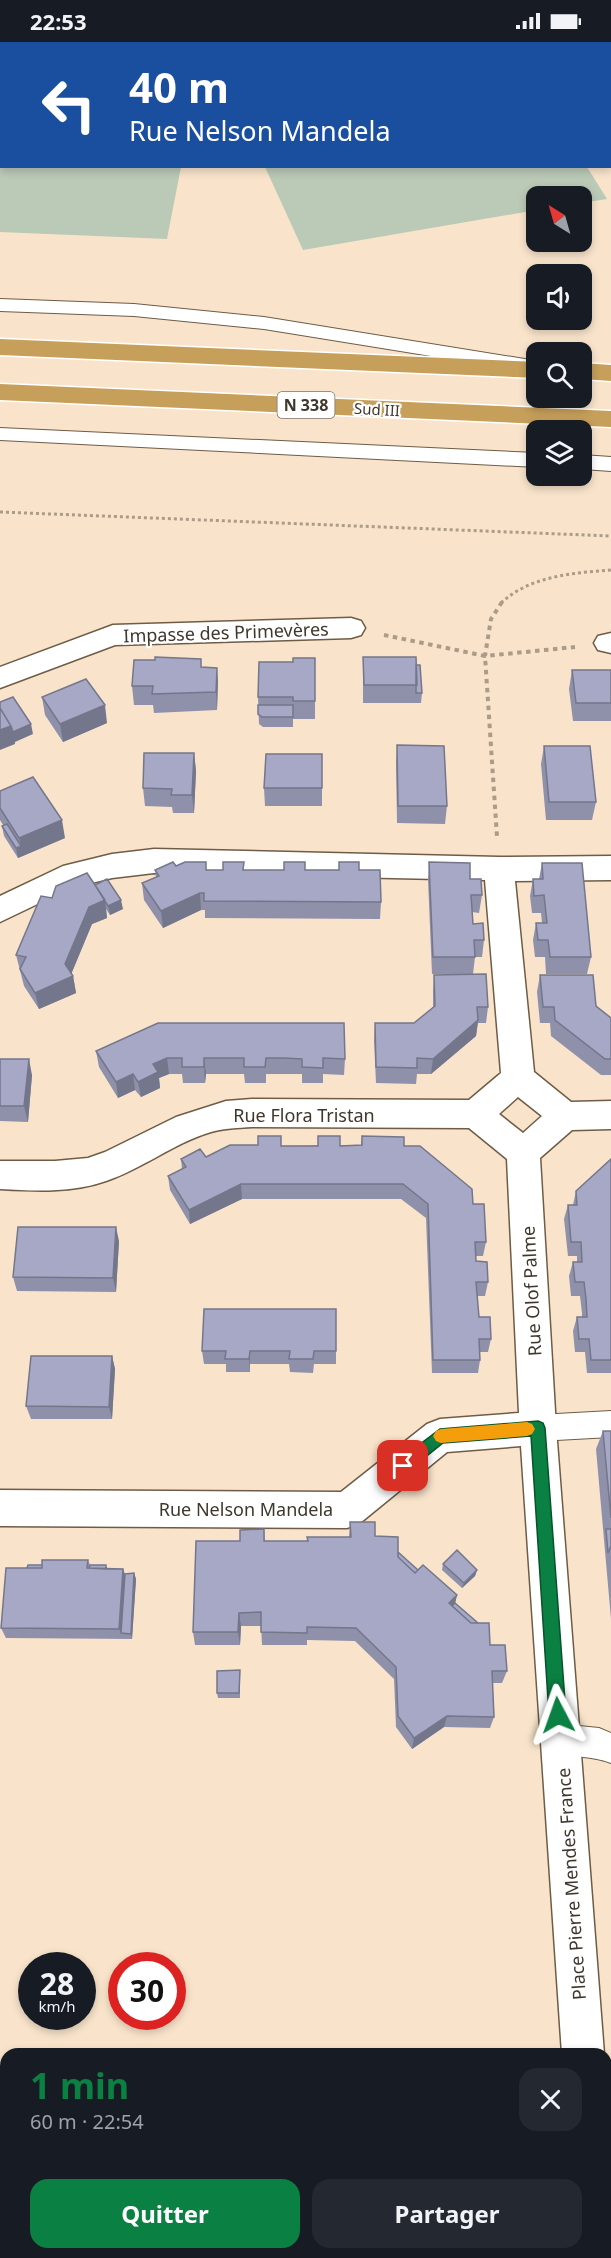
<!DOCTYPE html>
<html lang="fr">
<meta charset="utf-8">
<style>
body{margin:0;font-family:"Noto Sans",sans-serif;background:#242831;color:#f1f3f6;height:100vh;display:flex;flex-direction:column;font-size:22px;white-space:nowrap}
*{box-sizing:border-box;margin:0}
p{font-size:20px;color:#9ea1a6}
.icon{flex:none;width:33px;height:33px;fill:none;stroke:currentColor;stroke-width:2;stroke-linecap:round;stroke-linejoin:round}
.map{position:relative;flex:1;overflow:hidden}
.sheet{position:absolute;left:0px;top:2006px;width:612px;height:212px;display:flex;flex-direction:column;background:#171b24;border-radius:18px 18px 0 0;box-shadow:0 3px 9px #0003}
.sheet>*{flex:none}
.top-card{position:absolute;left:0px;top:0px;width:612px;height:126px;box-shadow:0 3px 9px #0003;background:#1a4fa0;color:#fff;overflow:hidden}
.needle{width:39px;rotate:323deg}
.tools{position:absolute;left:526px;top:144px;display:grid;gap:12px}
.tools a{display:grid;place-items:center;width:66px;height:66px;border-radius:12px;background:#171b24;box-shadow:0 3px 9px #0003;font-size:30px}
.speed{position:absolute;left:18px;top:1910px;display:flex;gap:12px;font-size:30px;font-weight:700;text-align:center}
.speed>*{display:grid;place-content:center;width:78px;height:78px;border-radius:50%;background:#171b24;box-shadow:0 3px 9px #0003;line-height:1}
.speed small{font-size:15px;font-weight:400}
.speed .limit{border:9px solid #d22;background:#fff;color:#111}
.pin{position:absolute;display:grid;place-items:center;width:51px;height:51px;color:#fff;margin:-26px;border-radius:12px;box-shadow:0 3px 9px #0006}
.me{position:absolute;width:66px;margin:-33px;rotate:356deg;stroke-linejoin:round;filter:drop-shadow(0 0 4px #0008)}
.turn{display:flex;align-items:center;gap:21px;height:126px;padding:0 30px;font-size:27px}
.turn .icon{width:78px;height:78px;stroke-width:2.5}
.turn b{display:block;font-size:42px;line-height:51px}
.round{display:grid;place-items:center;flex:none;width:63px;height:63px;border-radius:18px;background:#242831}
.head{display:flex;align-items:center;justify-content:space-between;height:102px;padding:0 30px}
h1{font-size:36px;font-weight:700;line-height:45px;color:#0b8043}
.action{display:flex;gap:12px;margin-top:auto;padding:12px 30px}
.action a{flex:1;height:69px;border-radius:18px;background:#0b8043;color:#fff;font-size:24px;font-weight:700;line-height:69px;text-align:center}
.action a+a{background:#242831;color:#f1f3f6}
.status{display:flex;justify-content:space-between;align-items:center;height:42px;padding:0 30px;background:#171b24;direction:ltr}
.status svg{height:16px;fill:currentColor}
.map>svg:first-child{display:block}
.green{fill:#bbc9b7}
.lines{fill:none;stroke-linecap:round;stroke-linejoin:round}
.service-casing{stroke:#6e5c46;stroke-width:2}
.minor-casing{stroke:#6e5c46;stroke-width:3}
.trunk-casing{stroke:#fff;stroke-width:3}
.path-far1{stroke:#ab9b89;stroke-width:3;stroke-dasharray:3 3;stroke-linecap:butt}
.path{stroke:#ab9b89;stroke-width:4;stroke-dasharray:4.5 4.5;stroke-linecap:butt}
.service{fill:#fff;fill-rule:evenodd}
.minor{fill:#fff;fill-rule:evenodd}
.trunk{fill:#c69f5a;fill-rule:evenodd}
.wall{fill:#8f90aa}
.shaded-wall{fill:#74768b}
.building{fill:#a6a8c6;stroke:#74768b;stroke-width:1.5}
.route{fill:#0b8043;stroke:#07532c;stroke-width:1.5}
.slow{fill:#f59e0b}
.labels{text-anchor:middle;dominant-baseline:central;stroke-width:4.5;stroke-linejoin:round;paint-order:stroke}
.far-street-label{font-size:15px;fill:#3f372d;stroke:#fff}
.shield{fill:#fff;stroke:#79736c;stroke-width:1.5}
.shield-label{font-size:16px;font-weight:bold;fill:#3f372d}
.street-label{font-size:18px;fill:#3f372d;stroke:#fff}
</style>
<div class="status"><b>22:53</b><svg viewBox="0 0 49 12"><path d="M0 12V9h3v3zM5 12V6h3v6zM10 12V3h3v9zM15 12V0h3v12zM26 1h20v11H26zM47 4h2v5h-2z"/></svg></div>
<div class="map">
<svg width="611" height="2216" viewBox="0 0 611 2216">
<rect width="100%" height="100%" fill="#f9e4cb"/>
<path class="green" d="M212 0H532L533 1 212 2Z
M0 10 2 124 181 125 167 197 0 190Z
M265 125H587L607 157 582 161V154H537V168L303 208Z"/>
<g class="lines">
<g class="service-casing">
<path id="service" d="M0 257 134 262 264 275 537 319V331L264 287 134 274 0 269Z
M0 386 537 411V425L0 398Z
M582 413 611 415V429L582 427Z
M611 1369V1395L538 1399 528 1395 524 1386 528 1377 538 1373Z
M559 1682 599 1686 611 1691V1721C591 1713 568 1716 548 1708L544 1697 548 1686Z"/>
</g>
<g class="minor-casing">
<path id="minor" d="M351 576 361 579 365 586 361 593 351 596 115 603 0 646V625L113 583Z
M611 591V611L598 608 594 601 598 594Z
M154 807 499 815 611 814V838L515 839 534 1030 571 1060 611 1059V1087L572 1088 540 1116 556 1386 604 2012H562L521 1404 447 1410 360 1481 347 1486 0 1484V1448L341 1450 427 1382 440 1377 519 1371 507 1117 469 1086 252 1085C238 1086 224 1086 211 1090 174 1101 142 1127 106 1139 72 1151 35 1149 0 1147V1119H55L88 1116 105 1110 176 1075 226 1059 252 1057 469 1058 501 1031 485 838 154 831 112 836 71 846 0 880V854L63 824 112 812ZM518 1055 542 1074 523 1091 499 1072Z
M0 2166H6V2210H0Z
M606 2193 611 2195V2216H573L574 2211H606Z
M104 2211H148L149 2216H103Z"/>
</g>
<g class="trunk-casing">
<path id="trunk" d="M0 297 537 320V336L0 313Z
M582 321 611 323V339L582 337Z
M0 342 611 369V385L0 358Z"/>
</g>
<path class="path-far1" d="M0 470 611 494
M501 561C530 534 572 531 611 528"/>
<path class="path" d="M502 560 491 577 485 614 575 605
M384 593 485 614 497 795"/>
<use href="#service" class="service"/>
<use href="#minor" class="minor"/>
<use href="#trunk" class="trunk"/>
</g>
<path class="wall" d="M363 615 416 623 422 651 421 661H363Z
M315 616V677H293V673V685H263L259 682 258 655 293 620Z
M201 617V625L218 638 217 668 154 671 153 663H134L132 644Z
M572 628H611V679H573L569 647Z
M42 655 107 681 63 700 45 673Z
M397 703 447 764 445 782 397 781 396 721Z
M544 704 596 760 592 778H546L541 722Z
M194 711 196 729 194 771H173L172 765 145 764 143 746Z
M322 712V764H265L264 746Z
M0 749 65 796 18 816 4 794 2 784 3 783 0 778Z
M339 820 359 828 381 860 380 877 205 876V868H201L163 886 144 858 142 841 156 835 155 828H339Z
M429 820 470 837 482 853 479 871 472 870 473 882 484 898 482 915H475L473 932H432L428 838Z
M542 821 591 915 587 932H546L545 915H535L533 898 536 881H542L541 871H532L530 854 533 837H539Z
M95 844 123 867 110 873 106 867 107 876 92 882 71 932 73 934 76 951 39 967 24 944 16 913 52 856Z
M434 933 488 965 486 981H478L476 994 431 1032H417L416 1042 376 1041 374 998 375 981H414L433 965V949Z
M540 933 596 964 611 976V1033H601L551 994 550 981H540L537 950Z
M96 1009 345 1017 344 1033 323 1032V1041H302V1032H266V1041H245L244 1032H206L205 1041H183L182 1032H169L159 1036 160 1046 141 1055 135 1048 118 1056 99 1025Z
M0 1017 32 1033 28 1080 0 1079Z
M362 1094 404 1104 473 1162 486 1200 483 1214H475L476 1219 488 1240 485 1254H477L479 1275 491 1297 488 1310H480V1318L478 1331H432L426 1176 401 1157H242L190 1182 170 1148 168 1134 182 1127 181 1117 206 1115 281 1104 361 1103Z
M611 1117V1331H587L585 1310H575L573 1289 577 1275H582V1271L580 1254H571L569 1234 573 1220H577V1214H568L564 1177 568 1163H573L576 1149Z
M119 1199 116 1250 17 1249 13 1235Z
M202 1309H336V1322H314L313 1331 290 1330 289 1322H250V1330H226V1322H204Z
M112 1314 115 1327 112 1377H31L26 1364Z
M603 1389H611V1577L596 1407Z
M350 1480 375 1494 398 1510 418 1528 457 1553 455 1561 490 1603 507 1629 502 1641H492L494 1675 490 1686 444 1685 412 1707 396 1685 394 1637 355 1599 307 1598V1603H262L261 1584H241L240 1603H195L193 1590 240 1499 264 1487 265 1499H307L349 1495Z
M88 1518 90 1523 107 1527H123L125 1532 134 1531 136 1537 132 1597 6 1596 1 1586 27 1526 42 1523Z
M443 1522 477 1528 475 1534 462 1546 442 1528Z
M240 1628V1656H218L217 1651Z
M409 2211H521V2216H409Z"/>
<path class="shaded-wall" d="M217 626 218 638 217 668 216 650Z
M105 663 107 681 63 700 60 682Z
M31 682 33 692 15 700V702L0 708V688L11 684Z
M194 711 196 729 194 771 192 753Z
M62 778 65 796 18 816 16 806 21 804 19 796Z
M200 851 201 868 163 886 161 869Z
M105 858 107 876 92 882 70 935 73 934 76 951 39 967 35 951 65 922 89 865Z
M121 858 123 867 110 873 108 864Z
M478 978 476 994 431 1032 433 1017Z
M167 1016 169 1032 159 1036 160 1046 141 1055 138 1040 153 1022Z
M204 1016 206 1032 205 1041 204 1025Z
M29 1017 32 1033 28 1080 24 1064Z
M133 1032 135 1048 118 1056 116 1040Z
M241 1142 242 1157 190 1182 189 1168Z
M116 1185 119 1199 116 1250 113 1236Z
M250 1309V1330L249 1317Z
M112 1314 115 1327 112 1377 109 1365Z
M123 1527 126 1537 121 1591 119 1587Z
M477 1528 475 1534 462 1546 464 1541Z
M134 1531 136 1537 132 1597 131 1592Z
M457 1553 454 1566 449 1561Z
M239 1571 241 1584 240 1603 238 1590Z
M447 1674 444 1685 412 1707 414 1696Z"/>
<path class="building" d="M155 615 201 617V625L217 626 216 650 152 652 153 644H132L134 618H155Z
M363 615H416L417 643H364Z
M293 616H315V659H293V655H258L259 620H293Z
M416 623H420L422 651H416Z
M572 628H611V661H576Z
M86 637 105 663 60 682 42 655Z
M13 655 31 682 13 690 11 684 0 666V660Z
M258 663H293V675H262L258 672Z
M0 666 11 684 0 688Z
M397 703 444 704 447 764H398Z
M544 704H590L596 760H549Z
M144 711H194L192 753H171L172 747 143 746Z
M266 712H322V746H264Z
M33 735 62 778 19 796 0 766V749Z
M7 782 21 804 16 806 2 784Z
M173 820 176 824 185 820H206V828H223V820H244L243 828H284V820H305V828H339V820H359V828H380L381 860 204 859V851H200L161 869 142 841 159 834 155 828Z
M429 820 470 821V837H481L482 853H471L473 882 483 881 484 898H474L475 915H433Z
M542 821H582L591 915H550L548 898H538L536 881H547L544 853 534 854 533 837H543Z
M87 831 105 858 89 865 65 922 73 934 35 951 20 927 26 915 16 913 41 854 52 856 56 844Z
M107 837 121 858 108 864 95 843Z
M486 932 488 965H477L478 978 433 1017 417 1016V1026L376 1025 375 981H414L435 964 434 933Z
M540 933H593L596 964 611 976V1017H605L555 978 554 965H543Z
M158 981H344L345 1017 323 1016V1026L302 1025V1017L284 1016H266L265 1025H244V1016H204V1025H182V1016H167L153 1022 158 1030 138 1040 133 1032 116 1040 96 1009Z
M0 1017H29L24 1064H0Z
M258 1094H281V1104H318V1094H340V1104L362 1103V1094L404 1095V1104H420L472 1147 473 1162H484L486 1200H475L476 1219 487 1220 488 1240H476L479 1275H490L491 1297H479L480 1318H433L428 1162 403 1142H241L189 1168 168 1134 186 1125 181 1117 200 1107 206 1115 230 1103H258Z
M611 1117V1318H591L589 1297H579L577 1275H587L586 1257 584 1240H575L573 1220H582L581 1200H571L568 1163H577L576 1149Z
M18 1185H116L113 1236 13 1235Z
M204 1267H336V1309H314L313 1317H289L290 1309H250L249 1317H225L226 1309H202Z
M31 1314H112L109 1365 26 1364Z
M603 1389H611V1476Z
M350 1480H375V1494L398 1495V1515L415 1531 423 1523 457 1553 449 1561 471 1581H489L490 1603H505L507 1629H492L494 1675 447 1674 414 1696 398 1674 396 1625 356 1586 307 1585V1591L261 1590V1570L239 1571 238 1590H193L196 1499H240V1488L264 1487V1499H308L307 1495H351Z
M606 1487H611V1504L608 1511Z
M457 1508 477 1528 464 1541 443 1522Z
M398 1510 418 1528 415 1531 398 1515Z
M42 1518H88L87 1526 123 1527 119 1587 1 1586 6 1526H42Z
M28 1523H42V1526H27Z
M90 1523H106V1527L89 1526Z
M134 1531 131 1592 121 1591 125 1532Z
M455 1561 478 1581H471L452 1564Z
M240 1628 239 1651H217V1629Z
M412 2211H521V2216H412Z"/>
<path class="route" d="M538 1379 543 1381 545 1386 566 1673 563 1679 558 1681 552 1679 549 1673 531 1394 443 1401 408 1429 403 1431 398 1429 395 1424 398 1419 440 1387Z"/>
<path class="slow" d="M527 1380 532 1382 535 1387 532 1392 527 1394 441 1401 436 1399 433 1394 436 1389 441 1387Z"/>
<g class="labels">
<g class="far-street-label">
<text transform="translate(377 367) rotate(3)">Sud III</text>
</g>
<rect class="shield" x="277.5" y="350" width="57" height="26" rx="4.5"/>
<g class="shield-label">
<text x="306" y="363">N 338</text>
</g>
<g class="street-label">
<text transform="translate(226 590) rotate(-2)">Impasse des Primevères</text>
<text x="304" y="1073">Rue Flora Tristan</text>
<text transform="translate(531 1249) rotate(-93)">Rue Olof Palme</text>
<text x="246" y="1467">Rue Nelson Mandela</text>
<text transform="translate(571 1842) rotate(-94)">Place Pierre Mendes France</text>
</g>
</g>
</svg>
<div class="tools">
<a><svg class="needle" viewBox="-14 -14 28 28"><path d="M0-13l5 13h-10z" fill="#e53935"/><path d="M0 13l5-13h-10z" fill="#9ea1a6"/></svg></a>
<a><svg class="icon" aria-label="sound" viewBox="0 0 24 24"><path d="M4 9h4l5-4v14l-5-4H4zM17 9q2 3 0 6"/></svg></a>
<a><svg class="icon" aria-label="search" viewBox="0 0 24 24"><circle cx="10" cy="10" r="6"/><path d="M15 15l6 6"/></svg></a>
<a><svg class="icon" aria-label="layers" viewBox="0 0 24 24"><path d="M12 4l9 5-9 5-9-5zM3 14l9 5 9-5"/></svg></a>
</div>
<div class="speed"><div>28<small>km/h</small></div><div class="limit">30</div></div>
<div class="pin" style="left:403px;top:1424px;background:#d93025"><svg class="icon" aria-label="arrive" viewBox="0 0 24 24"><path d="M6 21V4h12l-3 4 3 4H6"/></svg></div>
<svg class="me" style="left:558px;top:1673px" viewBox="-20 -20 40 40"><path d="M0-17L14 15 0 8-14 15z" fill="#0b8043" stroke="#fff" stroke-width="4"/></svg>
<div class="top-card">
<div class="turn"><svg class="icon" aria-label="left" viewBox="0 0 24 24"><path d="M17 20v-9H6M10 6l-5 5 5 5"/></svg><div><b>40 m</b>Rue Nelson Mandela</div></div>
</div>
<section class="sheet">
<div class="head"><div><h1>1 min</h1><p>60 m · 22:54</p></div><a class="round"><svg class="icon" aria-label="close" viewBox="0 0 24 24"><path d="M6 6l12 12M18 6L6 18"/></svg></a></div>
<div class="action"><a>Quitter</a><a>Partager</a></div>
</section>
</div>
